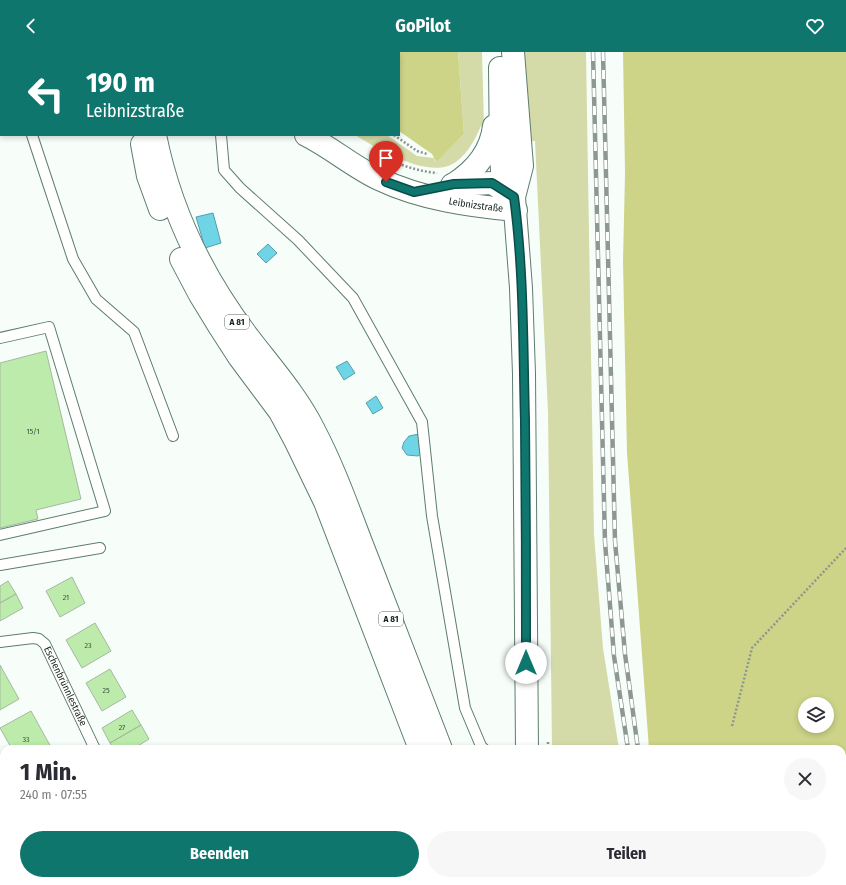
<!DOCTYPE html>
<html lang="de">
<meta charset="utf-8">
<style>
body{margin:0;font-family:"Fira Sans Condensed",sans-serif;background:#f7f7f7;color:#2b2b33;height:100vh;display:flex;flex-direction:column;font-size:15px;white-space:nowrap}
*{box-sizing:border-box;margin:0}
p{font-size:13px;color:#7c7c81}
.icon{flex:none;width:22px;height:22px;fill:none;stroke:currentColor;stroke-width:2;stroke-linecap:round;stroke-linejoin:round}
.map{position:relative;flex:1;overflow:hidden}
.details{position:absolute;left:0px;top:693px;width:846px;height:140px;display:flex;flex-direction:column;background:#fff;border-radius:12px 12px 0 0;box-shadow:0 2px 6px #0003}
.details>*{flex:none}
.guide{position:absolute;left:0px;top:0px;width:400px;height:84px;box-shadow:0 2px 6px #0003;background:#0f766e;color:#fff;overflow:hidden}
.buttons{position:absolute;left:798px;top:645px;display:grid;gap:8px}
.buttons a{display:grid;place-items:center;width:36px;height:36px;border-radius:50%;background:#fff;box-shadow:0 2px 6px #0003;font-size:20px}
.pin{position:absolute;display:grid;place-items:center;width:34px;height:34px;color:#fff;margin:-41px -17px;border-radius:50% 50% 50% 0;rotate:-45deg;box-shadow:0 0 4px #0007}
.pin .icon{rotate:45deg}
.me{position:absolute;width:44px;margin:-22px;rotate:0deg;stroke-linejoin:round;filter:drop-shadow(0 0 3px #0008)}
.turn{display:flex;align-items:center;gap:14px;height:84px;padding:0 20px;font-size:18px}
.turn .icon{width:52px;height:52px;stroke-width:2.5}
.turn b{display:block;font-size:28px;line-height:34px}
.round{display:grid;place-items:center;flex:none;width:42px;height:42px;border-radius:21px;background:#f7f7f7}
.headline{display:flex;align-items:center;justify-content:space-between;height:68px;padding:0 20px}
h1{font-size:24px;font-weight:700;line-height:30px}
.cta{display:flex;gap:8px;margin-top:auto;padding:8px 20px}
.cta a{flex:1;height:46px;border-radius:24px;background:#0f766e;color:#fff;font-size:16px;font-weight:700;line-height:46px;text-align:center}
.cta a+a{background:#f7f7f7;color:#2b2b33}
header{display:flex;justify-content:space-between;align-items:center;height:52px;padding:0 20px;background:#0f766e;color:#fff;font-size:18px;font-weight:700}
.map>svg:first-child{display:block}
.green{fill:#d5dba8}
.forest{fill:#cdd488;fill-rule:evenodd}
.water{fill:#70d4e7;stroke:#559faa}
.building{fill:#bcebab;stroke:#a5b99e}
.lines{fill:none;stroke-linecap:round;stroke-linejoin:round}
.lane-casing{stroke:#5e7d6d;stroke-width:12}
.street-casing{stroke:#5e7d6d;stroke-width:22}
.secondary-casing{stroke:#5e7d6d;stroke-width:24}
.highway-casing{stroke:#5e7d6d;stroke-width:24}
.path{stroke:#8c9690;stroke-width:2.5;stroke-dasharray:2 2;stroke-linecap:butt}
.lane{stroke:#fff;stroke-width:10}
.street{stroke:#fff;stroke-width:20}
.secondary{stroke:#fff;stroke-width:22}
.highway{stroke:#fff;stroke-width:22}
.rail-casing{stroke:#8e9892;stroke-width:4.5}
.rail{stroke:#fff;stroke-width:3;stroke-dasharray:9;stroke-linecap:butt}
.route-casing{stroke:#0a4d48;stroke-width:10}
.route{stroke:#0f766e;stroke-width:7}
.labels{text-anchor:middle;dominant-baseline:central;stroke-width:4;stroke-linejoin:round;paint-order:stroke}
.number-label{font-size:8px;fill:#405540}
.shield{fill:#fff;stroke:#5c6560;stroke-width:1}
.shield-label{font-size:9px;font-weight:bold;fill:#16231c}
.street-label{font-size:10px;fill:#16231c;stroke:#fff}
</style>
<header><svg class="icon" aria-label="back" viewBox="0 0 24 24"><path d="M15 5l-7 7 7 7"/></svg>GoPilot<svg class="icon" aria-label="heart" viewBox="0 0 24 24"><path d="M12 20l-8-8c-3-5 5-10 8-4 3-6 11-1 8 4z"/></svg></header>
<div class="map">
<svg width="846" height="833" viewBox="0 0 846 833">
<rect width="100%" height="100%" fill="#f7fefa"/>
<path class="green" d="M458 0H482L484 74H481C475 87 469 100 457 109 432 130 378 97 355 83H387L417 104 434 106 435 110 464 82Z
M521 0H586L594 482 603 596 619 697H552L548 360 535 89 527 90Z
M570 829H650L651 833H573Z"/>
<path class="forest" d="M190 0H458L464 82 436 110 432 102 399 79V1Z
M623 0H846V833H681L680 829H842V697H649L627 401 623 210 625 121ZM805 652H827V674H805Z"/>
<path class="water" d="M213 161 221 191 205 196 196 165Z
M268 192 277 201 266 211 257 202Z
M347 309 355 321 344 328 336 315Z
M376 344 383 356 373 362 366 351Z
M419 382 425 399 418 404 407 403 402 396 404 390 409 384Z"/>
<path class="building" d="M46 299 81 447 36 458 38 467 0 476V311Z
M72 525 85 551 60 565 46 539Z
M8 529 16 542 0 551V534Z
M16 542 23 556 0 569V551Z
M95 571 111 599 82 616 66 588Z
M0 613 19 647 0 658Z
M110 617 126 645 102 659 86 631Z
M132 658 141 673 110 691 102 676Z
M31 659 52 697H12L0 676Z
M141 673 149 687 133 697H114L110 691Z
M83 829H106V830L102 833H85Z"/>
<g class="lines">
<g class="lane-casing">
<g id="lane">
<path d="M32 83 73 207 96 247 134 280 173 384"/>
<path d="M221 83 224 118 240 136 298 188 353 246 422 370 432 464 465 656 481 694 484 697"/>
<path d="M0 286 49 275 105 459 0 483"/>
<path d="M0 513 100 496"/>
<path id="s1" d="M0 590 33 586 39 587 45 592 95 697"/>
</g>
</g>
<g class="street-casing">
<path id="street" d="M0 734 4 742
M53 829 55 833"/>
</g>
<g class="secondary-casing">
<g id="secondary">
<path d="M513 0 522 114 514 145 521 236 524 322 527 697"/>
<path d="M500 16 501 105 503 130 514 145"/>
<path d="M0 49H1"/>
<path id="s2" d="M306 83C332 96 355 116 379 127 421 147 470 154 516 158"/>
<path d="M454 132C476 118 491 100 494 74"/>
<path d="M452 133 492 131 514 145"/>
<path d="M547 829 548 833"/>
</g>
</g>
<g class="highway-casing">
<path id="highway" d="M122 0V1
M138 0V1
M155 83C170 158 203 226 249 286 272 316 297 344 314 378 336 420 351 465 368 508 392 571 417 634 441 697
M142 92 148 124 160 157
M181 207 200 243 219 274 239 305 280 360 295 388 325 450 420 697
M472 829 474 833
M493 829 495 833"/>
</g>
<path class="path" d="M269 0 270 1
M394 83 417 99 427 102
M376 102C395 111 415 119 437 121
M732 674 752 596 846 496
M548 690V697
M206 833 213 829"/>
<use href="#lane" class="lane"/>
<use href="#street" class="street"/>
<use href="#secondary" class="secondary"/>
<use href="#highway" class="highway"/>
<g class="rail-casing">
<path id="rail" d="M593 0 605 490 614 604 628 697
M603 0 615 489 625 602 638 697
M658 829 659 833
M668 829 670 833"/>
</g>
<use href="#rail" class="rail"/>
</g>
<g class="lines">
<g class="route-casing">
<path id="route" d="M386 130 414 140 454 132 492 131 514 145C524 219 523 294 525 369 526 450 526 530 526 611"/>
</g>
<use href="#route" class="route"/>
</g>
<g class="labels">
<g class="number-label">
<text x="33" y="379">15/1</text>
<text x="66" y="545">21</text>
<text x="88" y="593">23</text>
<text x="106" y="638">25</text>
<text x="122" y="675">27</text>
<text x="26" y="687">33</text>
</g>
<g class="shield">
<rect x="225" y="263" width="24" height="14" rx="3"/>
<rect x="379" y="560" width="24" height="14" rx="3"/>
</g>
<g class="shield-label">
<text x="237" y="270">A 81</text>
<text x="391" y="567">A 81</text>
</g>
<g class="street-label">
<text stroke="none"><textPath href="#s2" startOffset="186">Leibnizstraße</textPath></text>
<text stroke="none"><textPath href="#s1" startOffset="94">Eschenbrünnlestraße</textPath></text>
</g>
</g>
</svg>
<div class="buttons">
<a><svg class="icon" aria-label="layers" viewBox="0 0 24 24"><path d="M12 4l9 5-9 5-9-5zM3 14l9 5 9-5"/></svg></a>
</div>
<div class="pin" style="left:386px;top:130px;background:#d93025"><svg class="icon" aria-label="arrive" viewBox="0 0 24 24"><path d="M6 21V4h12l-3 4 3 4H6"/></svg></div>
<svg class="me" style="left:526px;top:611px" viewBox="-20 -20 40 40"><circle r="19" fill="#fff"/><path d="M0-13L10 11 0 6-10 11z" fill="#0f766e"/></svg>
<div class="guide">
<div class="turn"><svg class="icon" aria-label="left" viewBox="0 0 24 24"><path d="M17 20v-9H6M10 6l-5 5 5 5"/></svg><div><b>190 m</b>Leibnizstraße</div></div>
</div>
<section class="details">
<div class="headline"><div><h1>1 Min.</h1><p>240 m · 07:55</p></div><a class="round"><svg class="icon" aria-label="close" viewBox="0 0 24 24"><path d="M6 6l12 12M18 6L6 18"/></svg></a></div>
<div class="cta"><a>Beenden</a><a>Teilen</a></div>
</section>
</div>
